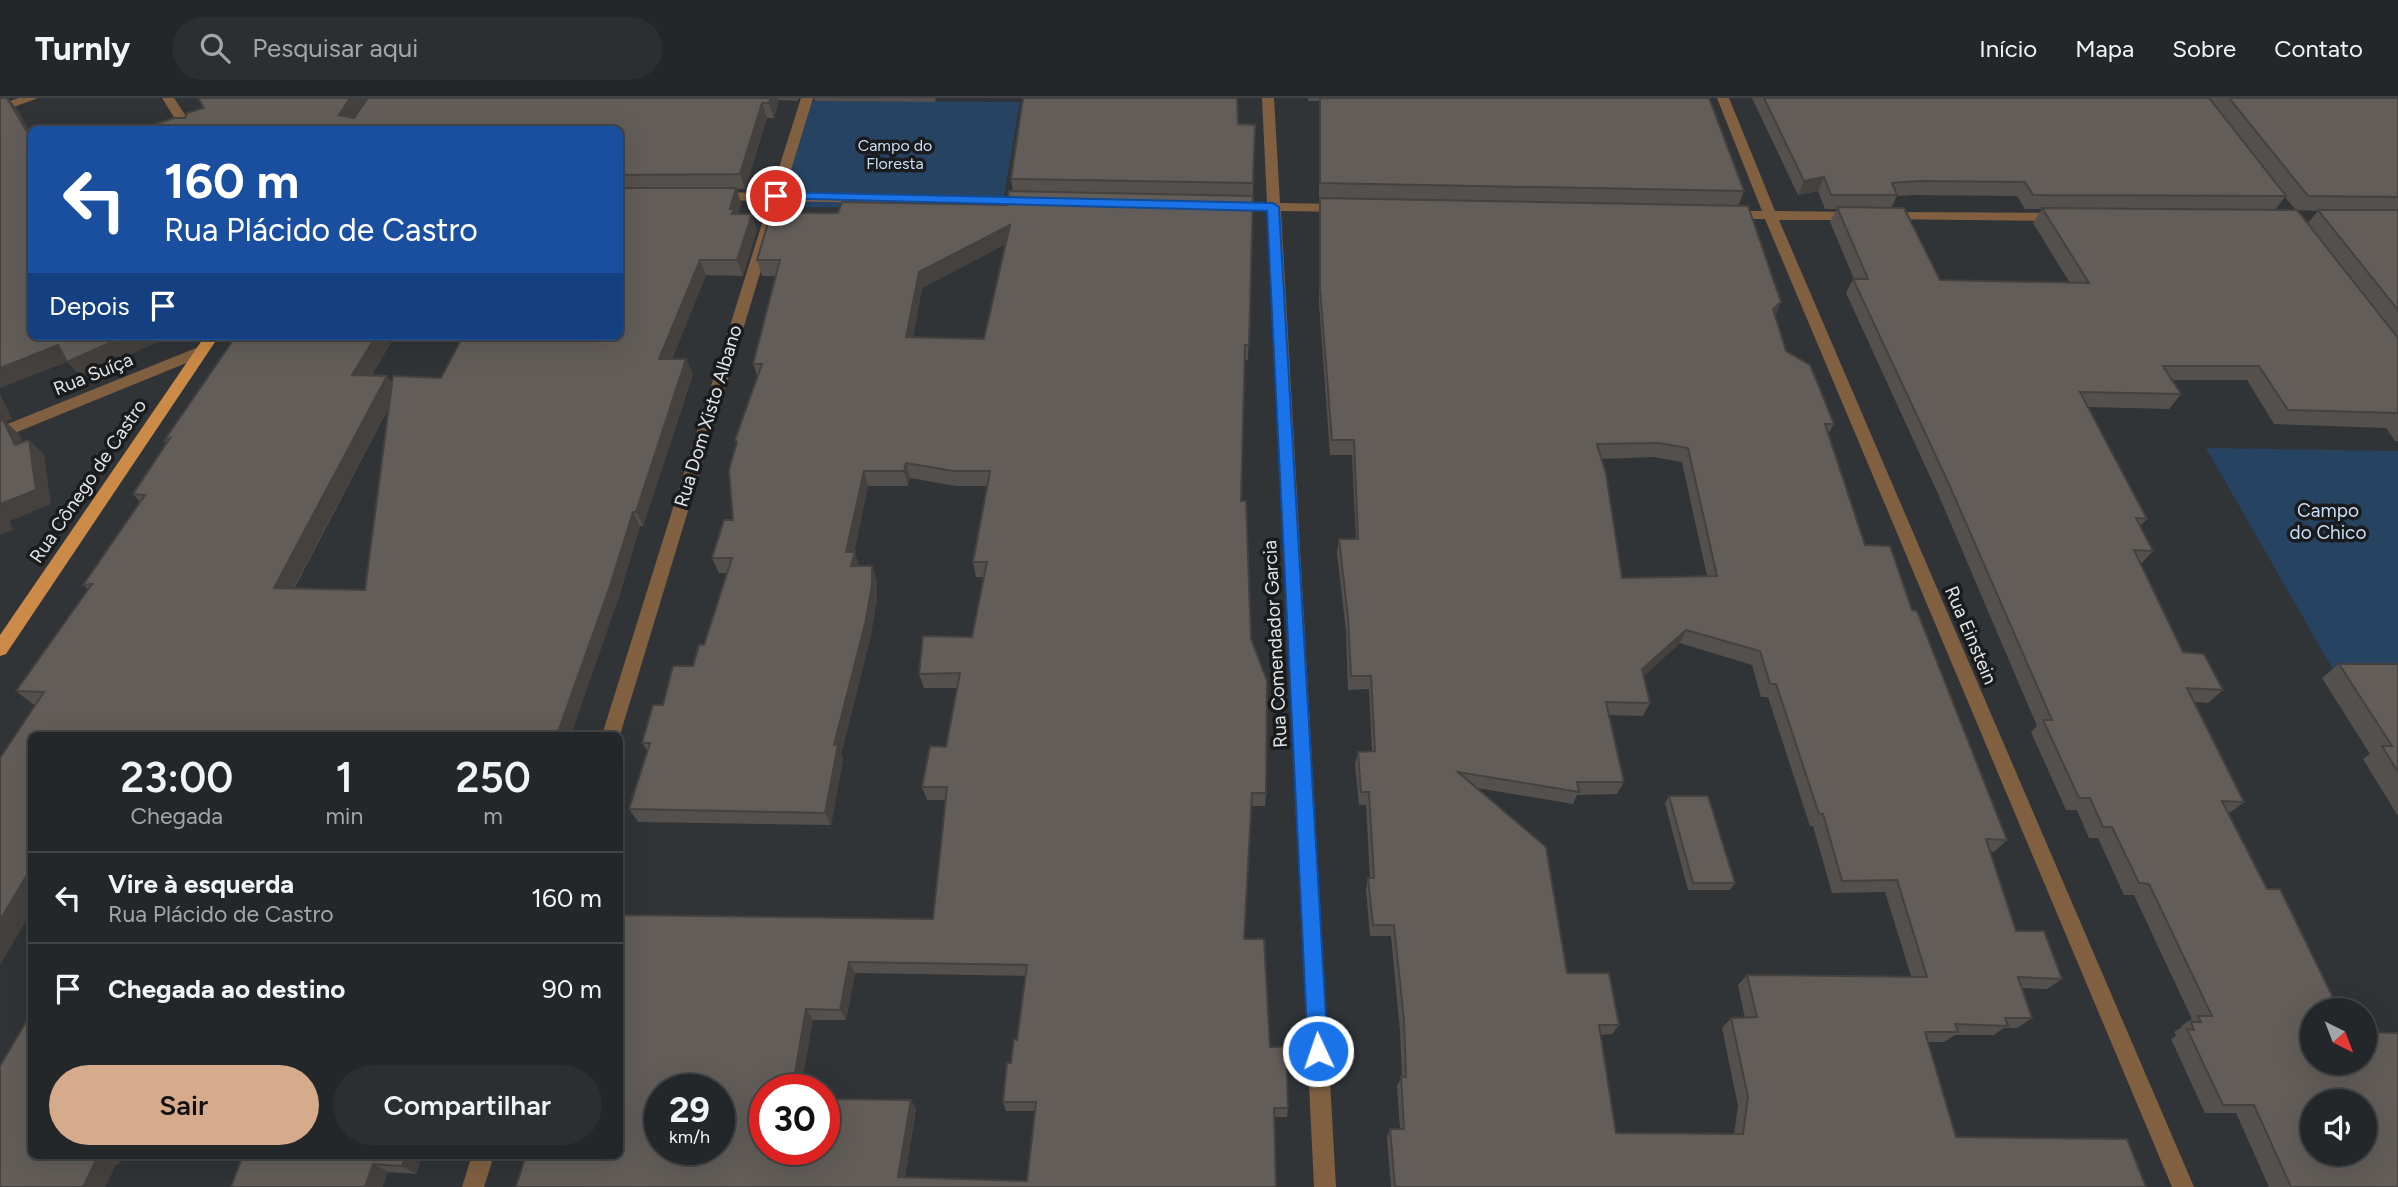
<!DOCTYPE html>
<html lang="pt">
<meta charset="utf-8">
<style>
body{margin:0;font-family:Figtree,sans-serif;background:#2c2f31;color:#f1f3f6;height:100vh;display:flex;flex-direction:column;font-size:26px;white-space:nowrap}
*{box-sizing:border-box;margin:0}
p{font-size:23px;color:#a3a5a8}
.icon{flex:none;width:38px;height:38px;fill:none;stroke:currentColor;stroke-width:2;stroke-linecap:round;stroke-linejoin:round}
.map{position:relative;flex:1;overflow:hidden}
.side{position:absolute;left:28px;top:634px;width:595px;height:427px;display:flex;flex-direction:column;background:#242729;border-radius:10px;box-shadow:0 7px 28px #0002,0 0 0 2px #414446}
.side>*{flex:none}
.banner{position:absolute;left:28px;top:28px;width:595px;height:214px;border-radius:10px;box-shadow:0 7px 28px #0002,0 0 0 2px #414446;background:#1a4fa0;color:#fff;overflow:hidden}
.needle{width:46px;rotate:138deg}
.tools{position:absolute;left:2300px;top:900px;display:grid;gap:14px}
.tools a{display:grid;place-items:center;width:77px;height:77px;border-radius:50%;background:#242729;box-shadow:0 7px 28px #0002,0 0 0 2px #414446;font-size:35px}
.speed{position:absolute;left:644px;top:976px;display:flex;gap:14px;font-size:35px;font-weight:700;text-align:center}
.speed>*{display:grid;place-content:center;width:91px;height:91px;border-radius:50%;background:#242729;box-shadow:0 7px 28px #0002,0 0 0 2px #414446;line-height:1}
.speed small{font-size:18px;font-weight:400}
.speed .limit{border:10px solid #d22;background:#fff;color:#111}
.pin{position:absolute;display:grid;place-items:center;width:60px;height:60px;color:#fff;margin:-30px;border:4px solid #fff;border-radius:50%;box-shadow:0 2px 7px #0007}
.me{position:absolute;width:77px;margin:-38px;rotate:357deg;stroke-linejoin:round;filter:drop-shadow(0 0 5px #0008)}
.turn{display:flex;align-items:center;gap:24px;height:147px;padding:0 21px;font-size:32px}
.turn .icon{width:91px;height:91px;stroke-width:2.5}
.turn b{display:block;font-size:49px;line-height:60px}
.then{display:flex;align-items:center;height:66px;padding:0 21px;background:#0003;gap:14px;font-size:26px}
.eta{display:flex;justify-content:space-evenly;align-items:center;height:119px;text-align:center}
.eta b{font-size:42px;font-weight:600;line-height:49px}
.action{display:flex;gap:14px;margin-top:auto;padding:14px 21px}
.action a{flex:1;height:80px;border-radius:42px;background:#d6ab8b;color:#111;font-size:28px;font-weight:600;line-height:80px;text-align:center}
.action a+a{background:#2c2f31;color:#f1f3f6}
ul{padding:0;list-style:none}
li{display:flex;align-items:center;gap:21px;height:91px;padding:0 21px;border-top:2px solid #414446}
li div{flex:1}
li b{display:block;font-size:26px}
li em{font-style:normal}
header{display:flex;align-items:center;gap:42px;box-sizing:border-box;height:98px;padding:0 35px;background:#242729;border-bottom:2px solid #414446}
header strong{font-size:33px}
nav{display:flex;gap:38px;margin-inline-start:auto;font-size:24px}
.search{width:490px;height:63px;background:#2c2f31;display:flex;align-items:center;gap:18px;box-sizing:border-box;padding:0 24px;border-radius:38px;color:#a3a5a8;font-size:26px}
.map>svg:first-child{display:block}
.green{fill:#274362}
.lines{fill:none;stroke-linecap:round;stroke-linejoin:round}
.minor{fill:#806041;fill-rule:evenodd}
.major{fill:#cb8a47;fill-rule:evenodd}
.wall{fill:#54504d;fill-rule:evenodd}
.shaded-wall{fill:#45413e}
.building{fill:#625d59;stroke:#45413e;stroke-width:2;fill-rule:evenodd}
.route{fill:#1a73e8;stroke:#114b97;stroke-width:2}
.labels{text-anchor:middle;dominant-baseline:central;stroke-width:7;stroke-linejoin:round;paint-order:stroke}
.far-park-label{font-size:16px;fill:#c9dff8;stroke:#1a1b1d}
.street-label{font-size:19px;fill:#e2e4e7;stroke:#1a1b1d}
.park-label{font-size:19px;fill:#c9dff8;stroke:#1a1b1d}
</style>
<header>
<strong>Turnly</strong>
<div class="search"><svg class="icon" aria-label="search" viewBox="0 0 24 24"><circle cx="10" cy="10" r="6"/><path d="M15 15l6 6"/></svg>Pesquisar aqui</div>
<nav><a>Início</a><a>Mapa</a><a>Sobre</a><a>Contato</a></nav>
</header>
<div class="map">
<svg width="2398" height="1089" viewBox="0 0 2398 1089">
<rect width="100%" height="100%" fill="#303437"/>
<path class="green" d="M805 3 1020 4 1002 110 770 109Z
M2206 350 2398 353V581L2338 580Z"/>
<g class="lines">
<path class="minor" d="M19 0H38L0 14V6Z
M162 0H174L195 32H182Z
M801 0H813L784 95 1030 100 1037 104 1030 108 782 103 620 637H602L769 103 715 102 708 98 715 94 771 95Z
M1262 0H1274L1280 105 1341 106 1348 110 1341 114 1281 113 1336 1089H1314L1267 113 1229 112 1222 108 1229 104 1267 105Z
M1717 0H1729L1775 113 1856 114 1863 118 1856 122H1779L2194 1089H2172L1765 121H1730L1723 117 1730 113H1762Z
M1887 114 2059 115 2066 119 2059 123 1882 121 1880 118Z
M201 248 208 253 206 257 0 341V329Z
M472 1057H494L484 1089H462Z"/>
<path class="major" d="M205 238H219L6 556 0 558V537Z"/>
</g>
<path class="wall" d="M198 0H799L797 3 779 2 774 20H767L745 91H737L741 105 738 116 757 131 743 178 706 177 672 261 693 276 643 428H640L618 502 35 607H34L16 593 88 491 83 487 140 404 133 396 167 346 164 343 395 238 371 278H387L392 285 441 280 620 238V32L185 20 204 10ZM389 309 365 492 294 491Z
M814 0H936L935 4 815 3Z
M1308 0H1709L1744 93 1738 108 1786 253 1834 326 1828 336 1865 447 1912 512 2007 742 1994 754 1990 753 2016 833 2062 881 2047 891 2022 890 2032 920 2017 930H2004L1994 937H1955L1944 944H1928L1956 1039 2146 1089H1391L1387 1039 1390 1031H1400L1397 988 1402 978 1400 933 1391 838H1370L1366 791 1368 780H1370L1366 707H1359L1355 666 1358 654 1372 653 1369 591 1348 592 1346 533 1337 455 1339 441H1356L1352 357H1330L1319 205V115L1320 102H1319V3H1308ZM1653 359 1682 364 1707 478 1622 480 1601 361ZM1680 545 1752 567 1761 599H1768L1810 728H1813L1832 795 1885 794 1911 878 1747 877 1738 887 1745 920H1731L1722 930 1738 1008 1734 1036 1616 1035 1601 937 1612 936 1619 927 1567 875 1477 690 1573 706 1577 697 1617 696 1624 684 1609 617 1643 618 1650 605 1644 578Z
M1752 0H2398V343H2395L2386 330 2274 326 2247 282H2172L2181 296 2169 311 2088 309 2147 421 2140 428 2153 453 2141 466 2183 554 2223 592 2208 605 2194 604 2244 704 2228 716 2398 1089H2269L2236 1015H2205L2171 941 2176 938 2174 934 2182 929 2181 928 2192 921 2134 797H2124L2098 740H2089L2077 712H2066L2031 634 2037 628 1939 398 1846 195 1853 181H1854L1830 124 1837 111H1825L1818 93 1798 97ZM1912 97 2017 98 2025 111H2042L2033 125 2070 185 1940 182 1891 110 1897 98ZM2285 99 2296 112H2275ZM2298 112 2318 113 2308 125Z
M1238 26 1255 27 1248 262H1244L1241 403 1251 541 1266 695 1265 708H1251L1244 841 1270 949 1288 1010 1287 1019H1275L1276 1089H516L620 817 933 821 946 702H927L922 689 946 649 957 590H924L919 576 972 539 984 479H976L973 464 987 388H956L910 380 908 388H868L854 454 859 468H872L877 483V501L870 541 841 656 843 661 831 727 638 724 629 711 648 654 642 645 663 607 693 568 704 547 728 475H719L712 460 733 422 736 345 735 342 758 280 753 266 776 178H762L757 162 838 115 1007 107 1013 93 1011 81ZM1006 146 984 241 913 240 922 190ZM855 875 1026 878 1017 942 1003 1004 1006 1013H1035L1027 1083 905 1079 916 1011 911 1002 765 1052 813 922H846Z
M2339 566H2398V718L2363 661 2370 656 2322 580Z
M1669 698 1735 785 1730 792H1688L1665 705Z
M32 914 123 1057 119 1066H116L105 1089H0Z
M178 1057H422L416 1076 241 1063 189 1062Z"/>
<path class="shaded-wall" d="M0 0H10L9 1 17 11 32 37V42Z
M350 0H368L348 32 339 17Z
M771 0H778L779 2 774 20 769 5Z
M762 5 767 20 745 91 740 76Z
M1824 79 1818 93 1798 97 1804 83Z
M736 90 741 105 735 126 730 111Z
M752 116 757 131 743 178 737 162Z
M1010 127 1012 143 922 190 910 255 906 239 919 174Z
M700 162 706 177 666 276 659 261Z
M1781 204 1775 219 1773 211Z
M125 238H171L81 279 67 264 0 290V270L58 247Z
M376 238H395L362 292 352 277Z
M686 261 693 276 643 428 636 414Z
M387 278 397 293 286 504 274 490Z
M0 296 12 321 6 324 19 336 30 362 15 347 0 327Z
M29 342 44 356 51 406 10 423 13 432 0 437V406Z
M906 365 910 380 908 388 904 373Z
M864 373 868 388 851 469 846 454Z
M633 414 640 428 618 502 571 637H557Z
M855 454 859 469 851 468Z
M872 468 877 483V501L870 541 841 656 843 661 831 727 825 715 834 647Z
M1686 532 1680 545 1636 585 1642 571Z
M27 777 32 780V813L0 867V822Z
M849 864 855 875 846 922 840 912Z
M806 911 813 922 801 992H792Z
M911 1002 916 1011 904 1087 898 1079Z
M102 1057H123L119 1066 101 1059Z
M405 1057H422L416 1076 402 1068Z
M98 1058 116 1066 105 1089H83Z
M373 1066 388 1074 383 1089H365Z"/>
<path class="building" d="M0 0H7L32 42V238H125L67 264 58 247 0 270Z
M198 0H350L339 17 354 20 368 0H771L769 5H762L740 76 620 77V32H137L174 20H185L187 15 204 10Z
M1023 0H1237L1238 26 1255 27 1253 85 1011 81Z
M1320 0H1709L1744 93 1320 85Z
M1764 0H2209L2286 98 2033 97 2025 84 1919 83 1892 85 1897 97H1831L1824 79 1804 83Z
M2229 0H2398V99L2308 98Z
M620 90H736L730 111H734L732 116H752L737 162H700L659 261H686L636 414H633L610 488 557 637H32V779L27 777 0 822V660L44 594 16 593 92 486 83 487 145 397 133 396 170 340 164 343 236 238H376L352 277 387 278 274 490 365 492 393 278 441 280 463 238H620Z
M1009 93 1253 98 1249 247H1245L1241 403H1246L1251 541 1267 583 1266 695H1252L1244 841H1264L1270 949H1286L1288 1010H1274L1276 1089H516L526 1057H620V817L933 821 947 689H922L930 648 946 649 960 575 919 576 923 538 972 539 987 464H973L990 373H953L906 365 904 373H864L846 454H855L851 468H872V487L865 526 834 647H838L825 715 629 711 650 645H642L653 607H663L673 568H693L699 547H704L732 460H712L724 422H733L729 372 737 344 735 342 762 266H753L780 162H757L771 115H838L842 104 1007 107ZM1010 127 984 241 906 239 919 174ZM849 864 1027 867 1017 942 1014 941 1011 965H1007L1003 1004H1036L1027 1083 898 1079 911 1002 824 1001V1052H765V992H792L806 911 840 912ZM660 992H719V1052H660Z
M1320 100 1748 108 1781 204 1773 211 1786 253 1810 267 1820 291 1834 326H1825L1865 447 1890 448 1912 512 1917 513 2007 742 1986 741 2016 833H2044L2062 881 2018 879 2032 920H2005L2008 928 1955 926 1958 934H1925L1956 1039 2127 1041 2146 1089H1395L1390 1031H1404L1401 978 1406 979 1404 923 1394 827H1373L1368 780H1374L1369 694H1361L1358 654 1375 653 1371 578H1351L1348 520 1339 441H1358L1354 342H1332L1320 190ZM1659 345 1688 350 1717 478 1622 480 1606 376 1597 346ZM1686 532 1760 553 1770 586H1776L1819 716H1823L1842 783 1897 782 1927 879 1747 877 1757 919 1731 920 1748 999 1743 1036 1616 1035 1599 927H1619L1609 875H1567L1546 749 1458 674 1579 694 1577 684H1624L1606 604 1650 605 1642 571Z
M1837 109 1904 110 1940 182 2089 185 2042 110 2297 112 2398 240V315L2288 312 2259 268H2163L2181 296 2080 294 2147 421 2136 420 2153 453 2134 452 2183 554 2204 556 2223 592 2187 590 2244 704 2222 703 2267 791H2280L2338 910H2341L2342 912H2312V964H2364V934L2398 935V1089H2291L2254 1007H2223L2187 931 2194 932 2191 924H2201L2198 918H2212L2149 786 2139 785 2112 729H2103L2090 700H2079L2043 622H2052L1948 384 1853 181H1868ZM2312 1003H2364V1055H2312Z
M2318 112H2398V212Z
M3 322 15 347 29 342 36 392 0 406V323Z
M2339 566H2398V674L2382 648H2392Z
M1669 698H1708L1735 785H1693Z
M32 914V1057H102L101 1059 98 1058 83 1089H0V968Z
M243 1057H405L402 1068 373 1066 365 1089H231Z"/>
<path class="route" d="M776 94 1273 105 1279 109 1328 953 1325 960 1318 963 1311 960 1308 953 1267 113 772 100V95Z"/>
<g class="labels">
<g class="far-park-label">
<text x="895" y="47">Campo do<tspan x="895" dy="18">Floresta</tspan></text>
</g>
<g class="street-label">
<text transform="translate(93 276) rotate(-22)">Rua Suíça</text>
<text transform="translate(708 318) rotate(-73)">Rua Dom Xisto Albano</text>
<text transform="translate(88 383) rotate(-56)">Rua Cônego de Castro</text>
<text transform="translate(1971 537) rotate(67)">Rua Einstein</text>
<text transform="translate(1275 546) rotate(-93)">Rua Comendador Garcia</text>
</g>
<g class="park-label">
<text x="2328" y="412">Campo<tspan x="2328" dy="22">do Chico</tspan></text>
</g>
</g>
</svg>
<div class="tools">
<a><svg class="needle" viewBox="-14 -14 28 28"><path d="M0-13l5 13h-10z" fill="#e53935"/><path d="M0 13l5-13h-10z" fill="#a3a5a8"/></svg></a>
<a><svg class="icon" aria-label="sound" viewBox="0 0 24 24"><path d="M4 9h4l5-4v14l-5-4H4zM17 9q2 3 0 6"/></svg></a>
</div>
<div class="speed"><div>29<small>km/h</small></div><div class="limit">30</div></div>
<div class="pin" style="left:776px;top:98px;background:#d93025"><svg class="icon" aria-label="arrive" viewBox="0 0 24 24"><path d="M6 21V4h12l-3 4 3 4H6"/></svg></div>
<svg class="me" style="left:1318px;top:953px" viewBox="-20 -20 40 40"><circle r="17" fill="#1a73e8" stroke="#fff" stroke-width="3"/><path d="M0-11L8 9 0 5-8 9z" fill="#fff"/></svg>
<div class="banner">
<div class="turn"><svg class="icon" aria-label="left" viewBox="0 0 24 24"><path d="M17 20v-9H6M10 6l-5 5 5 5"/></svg><div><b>160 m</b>Rua Plácido de Castro</div></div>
<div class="then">Depois<svg class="icon" aria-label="arrive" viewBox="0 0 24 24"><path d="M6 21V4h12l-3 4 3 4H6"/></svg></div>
</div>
<section class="side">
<div class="eta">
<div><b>23:00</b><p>Chegada</p></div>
<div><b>1</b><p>min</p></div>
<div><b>250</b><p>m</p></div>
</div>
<ul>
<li><svg class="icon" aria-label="left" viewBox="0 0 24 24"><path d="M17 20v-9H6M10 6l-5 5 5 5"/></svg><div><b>Vire à esquerda</b><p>Rua Plácido de Castro</p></div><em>160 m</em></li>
<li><svg class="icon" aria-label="arrive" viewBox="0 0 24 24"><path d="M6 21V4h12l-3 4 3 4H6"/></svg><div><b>Chegada ao destino</b></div><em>90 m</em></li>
</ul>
<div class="action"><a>Sair</a><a>Compartilhar</a></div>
</section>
</div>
